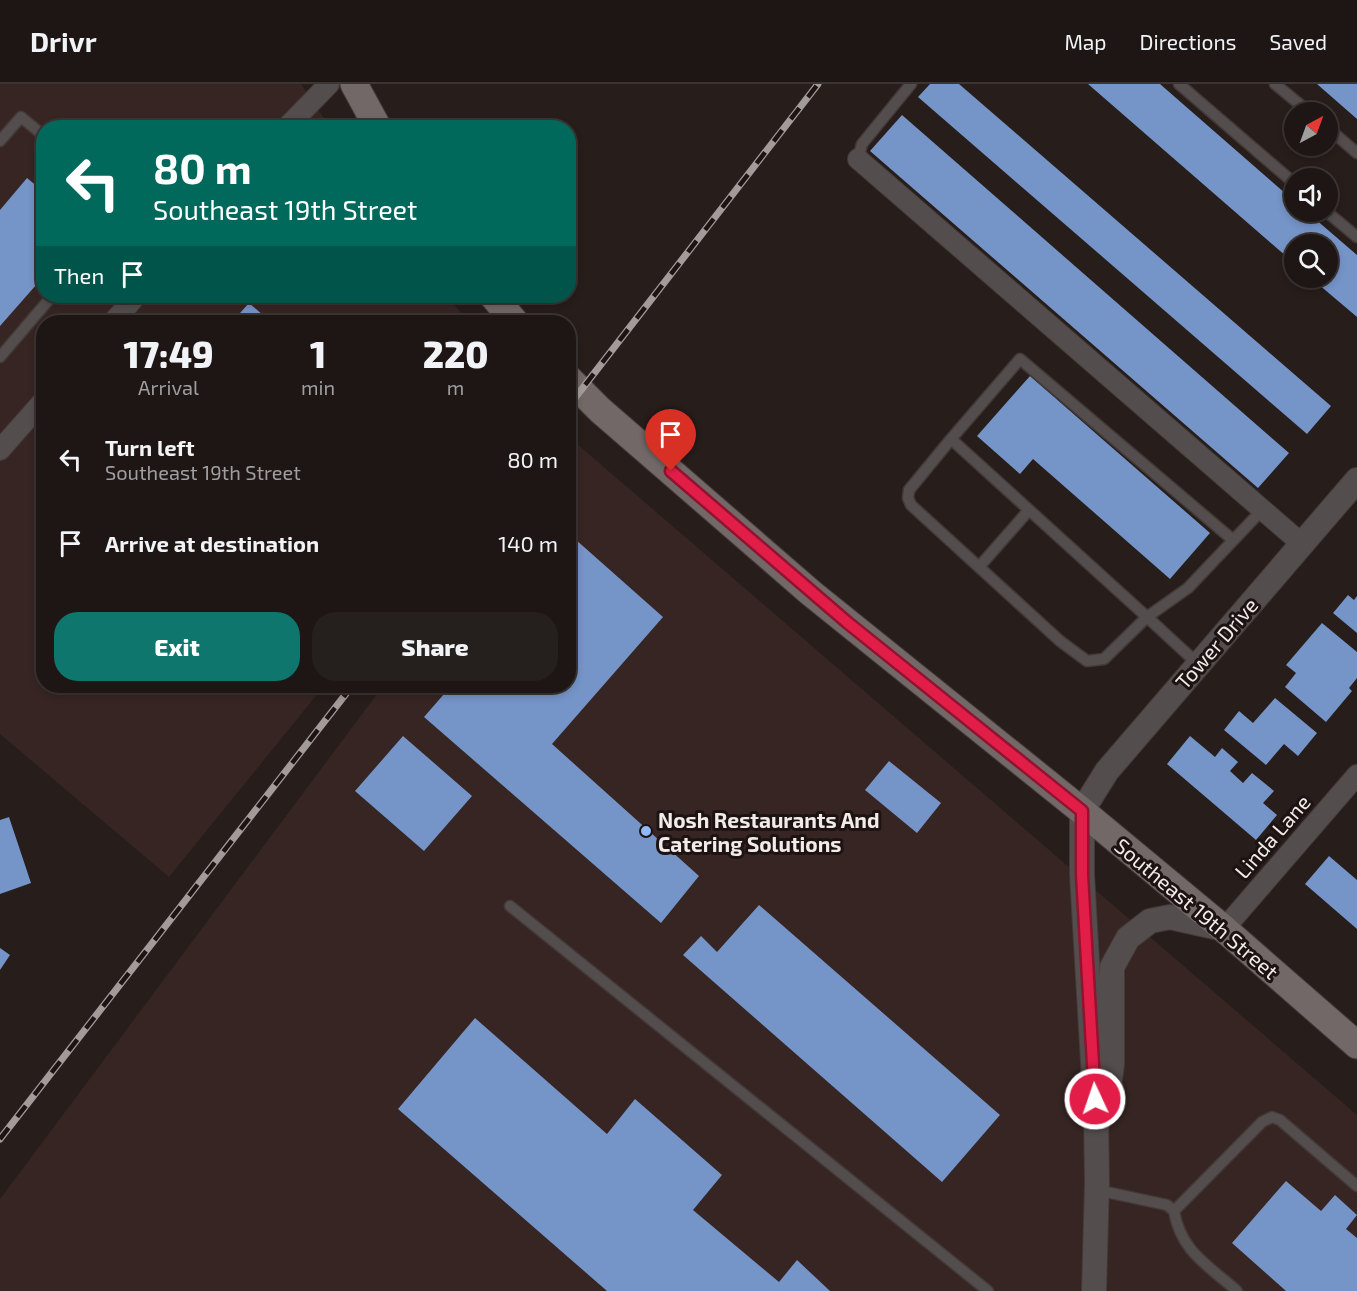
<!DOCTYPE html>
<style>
body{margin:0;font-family:"Exo 2",sans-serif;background:#251f1d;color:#f1f3f6;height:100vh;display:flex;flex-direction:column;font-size:22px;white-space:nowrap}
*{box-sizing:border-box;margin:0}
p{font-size:20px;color:#a09fa0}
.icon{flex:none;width:33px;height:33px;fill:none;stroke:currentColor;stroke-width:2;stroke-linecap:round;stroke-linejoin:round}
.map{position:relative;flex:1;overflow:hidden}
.drawer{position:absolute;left:36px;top:231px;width:540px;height:378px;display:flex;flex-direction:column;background:#1d1614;border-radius:24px;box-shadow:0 3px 9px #0003,0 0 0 2px #3b3534}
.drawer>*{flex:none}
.guide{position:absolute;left:36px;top:36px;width:540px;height:183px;border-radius:24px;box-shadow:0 3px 9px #0003,0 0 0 2px #3b3534;background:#00695c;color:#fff;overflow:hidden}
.needle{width:39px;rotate:41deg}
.tools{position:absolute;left:1284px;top:18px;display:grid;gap:12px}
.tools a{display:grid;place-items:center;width:54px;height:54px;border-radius:50%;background:#1d1614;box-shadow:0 3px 9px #0003,0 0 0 2px #3b3534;font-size:30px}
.pin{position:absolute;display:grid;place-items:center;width:51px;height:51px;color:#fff;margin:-62px -26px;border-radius:50% 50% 50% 0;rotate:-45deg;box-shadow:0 0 6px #0007}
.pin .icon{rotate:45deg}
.me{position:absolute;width:66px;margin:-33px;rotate:357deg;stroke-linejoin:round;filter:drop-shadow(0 0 4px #0008)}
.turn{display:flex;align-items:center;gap:21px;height:126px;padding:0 18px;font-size:27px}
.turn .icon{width:78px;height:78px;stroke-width:2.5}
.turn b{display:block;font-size:42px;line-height:51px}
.then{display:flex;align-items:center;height:57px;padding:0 18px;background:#0003;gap:12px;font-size:22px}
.eta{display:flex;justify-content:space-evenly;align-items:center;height:102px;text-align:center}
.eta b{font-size:36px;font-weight:800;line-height:42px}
.action{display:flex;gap:12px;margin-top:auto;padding:12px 18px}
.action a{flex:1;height:69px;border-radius:24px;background:#0f766e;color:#fff;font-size:24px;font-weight:800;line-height:69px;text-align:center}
.action a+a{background:#251f1d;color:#f1f3f6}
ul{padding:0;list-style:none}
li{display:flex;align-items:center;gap:18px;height:84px;padding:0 18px}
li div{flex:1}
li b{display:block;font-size:22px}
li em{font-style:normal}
header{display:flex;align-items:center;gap:36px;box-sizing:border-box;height:84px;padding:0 30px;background:#1d1614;border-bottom:2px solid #3b3534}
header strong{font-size:28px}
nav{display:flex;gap:33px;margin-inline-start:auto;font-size:21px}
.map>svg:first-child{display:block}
.built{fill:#362523}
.building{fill:#7594c7}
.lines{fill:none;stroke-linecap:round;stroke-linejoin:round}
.service-casing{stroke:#433a38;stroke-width:13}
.minor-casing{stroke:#433a38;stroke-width:22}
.tertiary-casing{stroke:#433a38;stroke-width:26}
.secondary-casing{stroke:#433a38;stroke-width:29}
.service{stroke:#534e4d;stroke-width:10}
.minor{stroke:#534e4d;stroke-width:20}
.tertiary{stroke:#534e4d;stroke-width:24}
.secondary{stroke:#716867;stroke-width:27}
.rail-casing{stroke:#a39b9a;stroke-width:7}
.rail{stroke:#1d1312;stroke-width:4.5;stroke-dasharray:14;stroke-linecap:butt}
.route-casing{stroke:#92132f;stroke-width:15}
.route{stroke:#e11d48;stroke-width:10}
.poi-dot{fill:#90b8fd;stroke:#1d1312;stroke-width:2}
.labels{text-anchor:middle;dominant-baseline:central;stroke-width:6;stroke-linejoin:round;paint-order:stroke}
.street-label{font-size:21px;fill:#f2ebea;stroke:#1d1312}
.poi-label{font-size:21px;font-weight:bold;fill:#f2ebea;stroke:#1d1312;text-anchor:start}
</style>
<header>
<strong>Drivr</strong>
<nav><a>Map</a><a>Directions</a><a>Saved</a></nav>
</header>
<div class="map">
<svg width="1357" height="1207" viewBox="0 0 1357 1207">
<rect width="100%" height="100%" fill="#271d1b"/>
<path class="built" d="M0 0H301L330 43 44 44V212H447L469 238H44V602H324L169 793 0 650Z
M569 353 1357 1031V1207H0V1115L383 602H568Z"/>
<path class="building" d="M930 0H959L1331 322 1307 350 918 13Z
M1088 0H1160L1294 117V128H1307L1357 171V233L1311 194H1328V160H1294V179Z
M1317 0H1357V35Z
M902 31 1289 369 1258 404 870 67Z
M27 94 44 108V192L0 242V126Z
M249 219 271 238H232Z
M1030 292 1210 449 1170 495 1033 375 1020 390 977 352Z
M575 455 663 533 552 660 699 792 661 839 424 633 451 602H568V463Z
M1348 511 1354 516 1357 512V549L1333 529Z
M1322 539 1357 568V594L1349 604 1352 607 1326 638 1285 603 1296 589 1286 581Z
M1275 614 1317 649 1298 672 1284 660 1266 681 1224 646 1239 627 1253 639Z
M403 652 472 712 424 767 355 707Z
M1190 652 1215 673 1222 664 1238 678 1230 687 1243 699 1252 689 1274 707 1263 719 1277 731 1256 756 1167 680Z
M889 677 941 719 917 749 865 706Z
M9 733 31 799 0 810V736Z
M1329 772 1357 796V845L1305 800Z
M759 821 1000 1031 942 1098 683 871 701 852 717 868Z
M0 864 10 871 0 886Z
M475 934 607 1050 635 1015 722 1091 693 1126 779 1198 797 1176 830 1207H607L398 1025Z
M1286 1097 1321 1127 1335 1111 1357 1131 1346 1145 1357 1154V1207H1286L1232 1159Z"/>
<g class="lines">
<g class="service-casing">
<path id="service" d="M1179 0 1294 99
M1275 0 1309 28
M1328 44 1357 69
M0 57 21 33 44 52
M858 75 862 60 911 0
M1327 128 1357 153
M0 273 52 212
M951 355 909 406 908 414 911 421 1060 557 1087 577 1104 575 1147 533 951 355 1020 275 1233 456
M979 483 1029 426
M1198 580 1147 533 1188 504 1262 426
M510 822 988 1207
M1097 1106 1167 1121 1174 1127C1181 1168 1208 1181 1237 1207
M1174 1127 1262 1038 1272 1033 1280 1036 1357 1102"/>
</g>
<g class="minor-casing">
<path id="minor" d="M286 44 329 0
M858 75 1302 460
M113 238 136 212
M0 366 44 316
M1224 845 1357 691"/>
</g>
<g class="tertiary-casing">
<path id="tertiary" d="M1107 1020 1112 980V883L1128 854 1150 837 1170 833 1224 845
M1094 1207 1097 1099 1096 1030 1082 791V727L1107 687 1357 396"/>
</g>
<g class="secondary-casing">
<path id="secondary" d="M354 0 378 44
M493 212 515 238
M568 294 600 326 811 509 1082 727 1224 845 1357 961"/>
</g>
<use href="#service" class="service"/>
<use href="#minor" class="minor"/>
<use href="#tertiary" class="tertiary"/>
<use href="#secondary" class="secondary"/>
<g class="rail-casing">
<path id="rail" d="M568 323 818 0
M0 1055 352 602"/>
</g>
<use href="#rail" class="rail"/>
</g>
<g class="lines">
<g class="route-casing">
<path id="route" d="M671 387 848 539 1082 727V791L1095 1015"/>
</g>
<use href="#route" class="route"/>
</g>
<circle class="poi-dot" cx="646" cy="747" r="6"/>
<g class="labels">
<g class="street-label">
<text transform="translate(1216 559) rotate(-49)">Tower Drive</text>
<text transform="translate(1272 752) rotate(-49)">Linda Lane</text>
<text transform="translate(1197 824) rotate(40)">Southeast 19th Street</text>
</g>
<g class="poi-label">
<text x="658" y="735">Nosh Restaurants And<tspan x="658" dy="24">Catering Solutions</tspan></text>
</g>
</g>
</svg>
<div class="tools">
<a><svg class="needle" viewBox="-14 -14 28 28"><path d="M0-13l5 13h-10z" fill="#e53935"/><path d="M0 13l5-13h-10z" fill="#a09fa0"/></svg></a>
<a><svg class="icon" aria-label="sound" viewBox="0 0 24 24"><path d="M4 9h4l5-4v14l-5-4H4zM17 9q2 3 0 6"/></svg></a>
<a><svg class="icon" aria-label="search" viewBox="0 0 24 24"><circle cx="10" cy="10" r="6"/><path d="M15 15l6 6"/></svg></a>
</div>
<div class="pin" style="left:671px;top:387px;background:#d93025"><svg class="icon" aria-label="arrive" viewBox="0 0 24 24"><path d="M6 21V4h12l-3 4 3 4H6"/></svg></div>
<svg class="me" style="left:1095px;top:1015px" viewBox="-20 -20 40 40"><circle r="17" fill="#e11d48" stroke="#fff" stroke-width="3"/><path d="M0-11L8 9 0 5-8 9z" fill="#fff"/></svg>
<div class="guide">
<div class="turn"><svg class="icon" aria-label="left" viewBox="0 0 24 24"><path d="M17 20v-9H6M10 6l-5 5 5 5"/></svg><div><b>80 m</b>Southeast 19th Street</div></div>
<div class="then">Then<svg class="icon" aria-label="arrive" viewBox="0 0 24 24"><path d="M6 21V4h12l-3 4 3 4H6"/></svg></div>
</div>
<section class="drawer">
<div class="eta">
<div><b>17:49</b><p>Arrival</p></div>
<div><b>1</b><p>min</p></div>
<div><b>220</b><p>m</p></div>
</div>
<ul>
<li><svg class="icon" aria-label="left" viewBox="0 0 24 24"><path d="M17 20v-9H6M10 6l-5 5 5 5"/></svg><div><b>Turn left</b><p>Southeast 19th Street</p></div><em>80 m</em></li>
<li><svg class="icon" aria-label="arrive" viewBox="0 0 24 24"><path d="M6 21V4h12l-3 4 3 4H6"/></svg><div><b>Arrive at destination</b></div><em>140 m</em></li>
</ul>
<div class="action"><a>Exit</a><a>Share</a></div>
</section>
</div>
